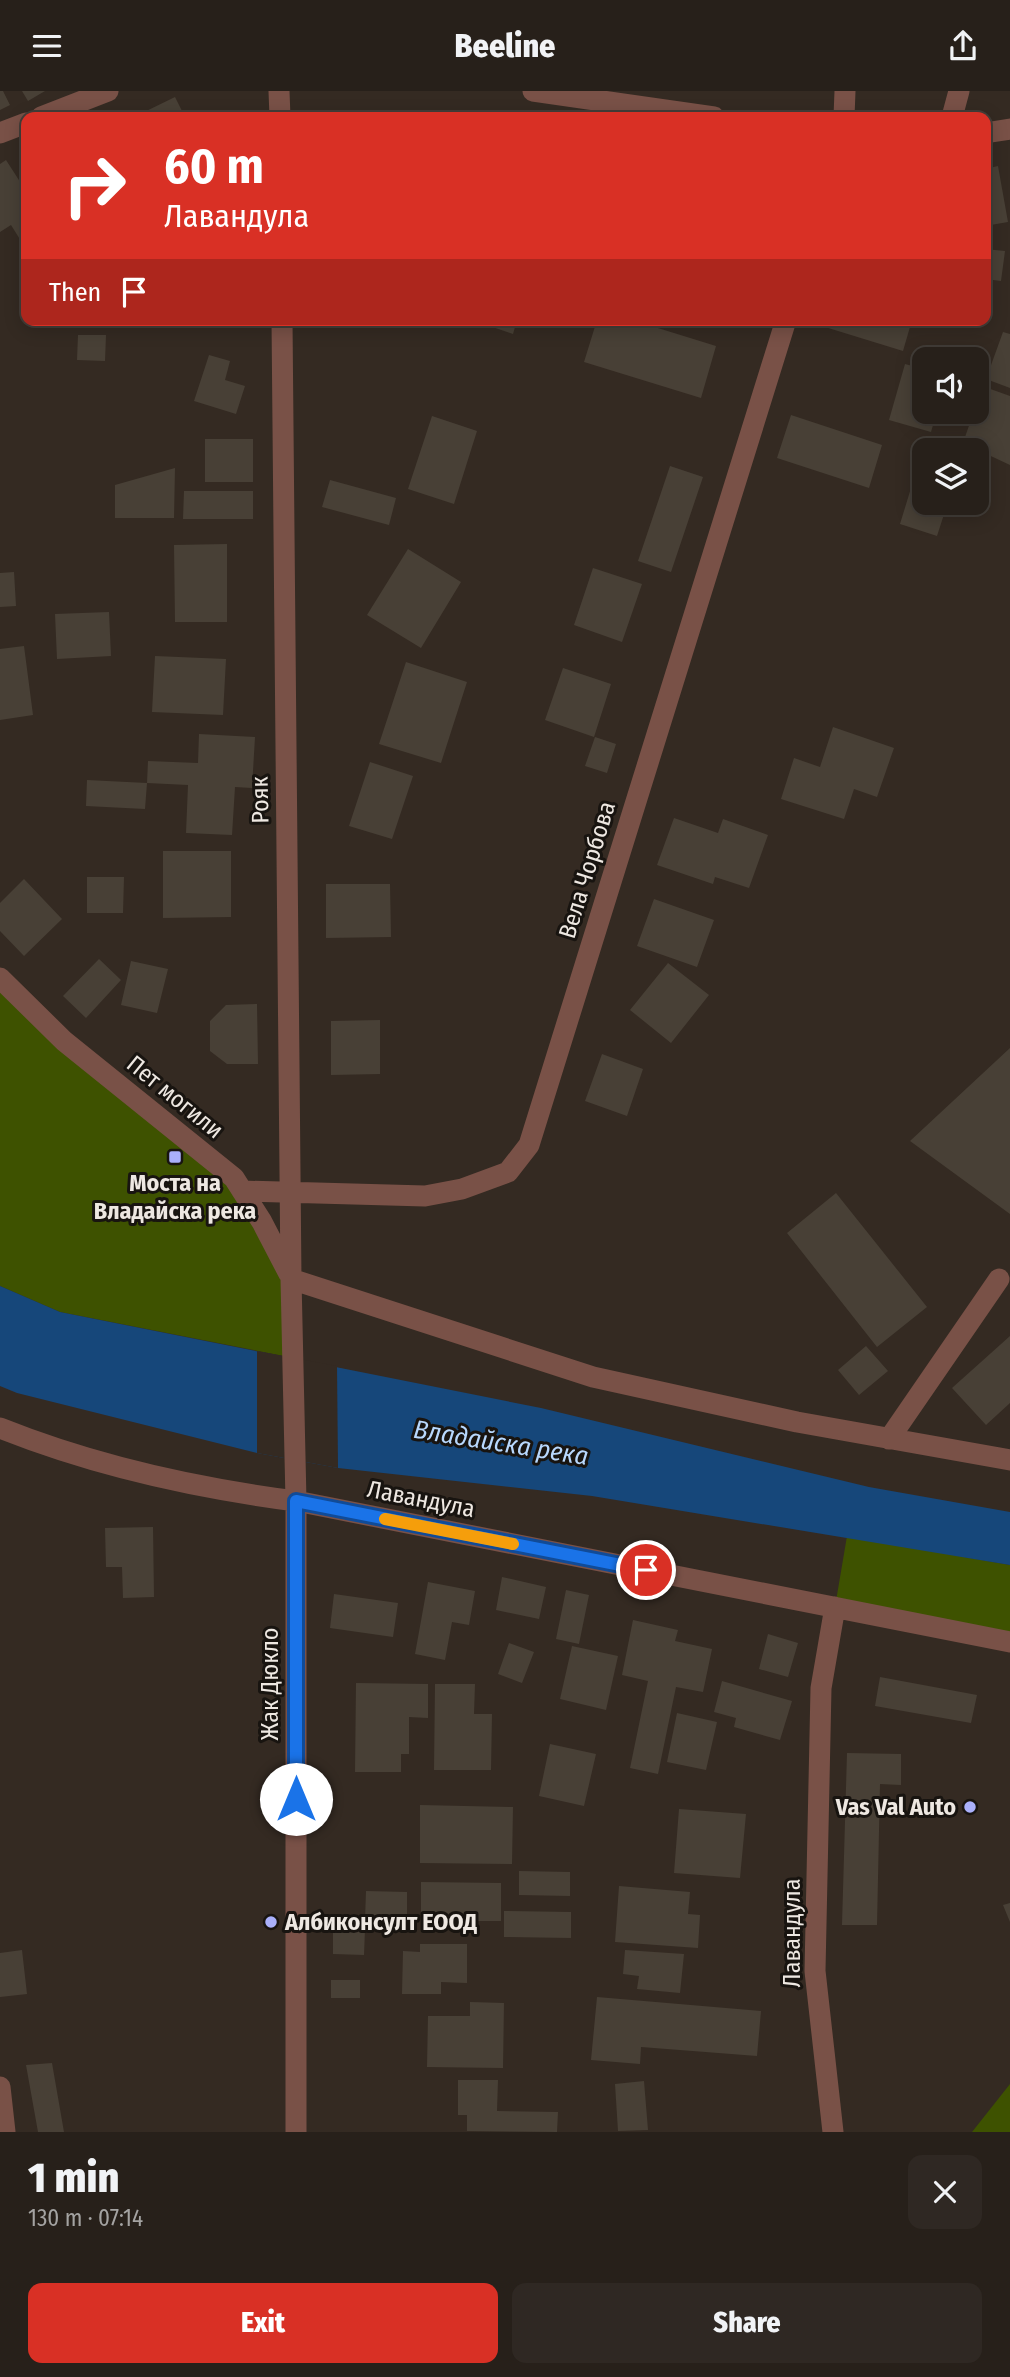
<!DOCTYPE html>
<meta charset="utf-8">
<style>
body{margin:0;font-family:"Fira Sans Condensed",sans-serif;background:#2f2823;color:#f1f3f6;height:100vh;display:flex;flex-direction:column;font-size:26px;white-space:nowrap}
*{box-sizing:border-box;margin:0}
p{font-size:23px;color:#a4a3a2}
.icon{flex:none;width:38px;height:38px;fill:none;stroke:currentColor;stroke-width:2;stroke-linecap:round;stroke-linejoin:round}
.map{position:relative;height:2041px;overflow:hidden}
.drawer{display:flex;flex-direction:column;background:#27201a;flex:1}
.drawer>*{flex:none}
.guide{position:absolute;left:21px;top:21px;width:970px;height:214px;border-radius:14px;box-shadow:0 4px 18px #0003,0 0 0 2px #433e39;background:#d93025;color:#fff;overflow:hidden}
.fabs{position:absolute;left:912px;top:256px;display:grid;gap:14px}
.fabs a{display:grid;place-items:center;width:77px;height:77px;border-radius:14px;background:#27201a;box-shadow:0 4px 18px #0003,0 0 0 2px #433e39;font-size:35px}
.pin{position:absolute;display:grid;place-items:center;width:60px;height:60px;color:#fff;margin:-30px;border:4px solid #fff;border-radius:50%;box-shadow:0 2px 7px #0007}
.me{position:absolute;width:77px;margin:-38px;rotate:0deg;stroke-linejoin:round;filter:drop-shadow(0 0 5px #0008)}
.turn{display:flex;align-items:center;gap:24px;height:147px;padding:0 28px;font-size:32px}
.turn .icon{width:91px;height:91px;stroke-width:2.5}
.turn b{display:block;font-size:49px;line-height:60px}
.then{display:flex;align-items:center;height:66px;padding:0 28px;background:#0003;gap:14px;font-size:26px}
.round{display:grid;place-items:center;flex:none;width:74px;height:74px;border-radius:14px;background:#2f2823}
.headline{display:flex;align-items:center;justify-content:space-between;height:119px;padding:0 28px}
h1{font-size:42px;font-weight:800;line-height:52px}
.button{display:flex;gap:14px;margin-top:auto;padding:14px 28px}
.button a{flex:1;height:80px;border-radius:14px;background:#d93025;color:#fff;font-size:28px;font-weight:800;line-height:80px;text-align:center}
.button a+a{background:#2f2823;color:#f1f3f6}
header{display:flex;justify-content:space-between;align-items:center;height:91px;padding:0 28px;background:#27201a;font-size:32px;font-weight:800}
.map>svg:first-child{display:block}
.green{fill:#3e5200}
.water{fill:#16477a}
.pier{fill:#342a22}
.building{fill:#484036}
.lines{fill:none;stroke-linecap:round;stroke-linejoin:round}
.minor{stroke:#795147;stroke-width:21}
.route-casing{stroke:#114b97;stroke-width:18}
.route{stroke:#1a73e8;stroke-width:12}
.slow{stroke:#f59e0b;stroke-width:12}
.poi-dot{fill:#aab0fb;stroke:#181410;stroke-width:2.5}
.labels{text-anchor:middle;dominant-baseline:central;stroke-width:6;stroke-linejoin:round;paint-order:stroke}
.street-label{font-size:24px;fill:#eee8e2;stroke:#181410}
.poi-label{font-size:24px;font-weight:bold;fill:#eee8e2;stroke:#181410}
.water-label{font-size:26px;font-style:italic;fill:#b8d8fd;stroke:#181410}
</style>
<header><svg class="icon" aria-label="menu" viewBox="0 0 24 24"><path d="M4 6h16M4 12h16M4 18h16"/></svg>Beeline<svg class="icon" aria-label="share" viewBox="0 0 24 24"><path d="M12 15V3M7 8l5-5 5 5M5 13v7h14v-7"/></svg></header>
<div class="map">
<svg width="1010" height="2041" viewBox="0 0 1010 2041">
<rect width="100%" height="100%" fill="#342a22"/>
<path class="green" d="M0 887 234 1087 291 1188 294 1267 60 1221 0 1195Z
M847 1445 1010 1474V1551L835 1516Z
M1010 1993V2041H972Z"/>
<path class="water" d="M0 1195 60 1221 541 1317 869 1396 1010 1421V1474L592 1405 338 1377 257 1362 17 1302 0 1295Z"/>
<path class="pier" d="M257 1260 337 1275 338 1377 257 1362Z"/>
<path class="building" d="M0 0H3L10 14 0 19Z
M22 0H45L28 10Z
M175 6 185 26H134Z
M6 69 26 100V158L11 134 0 141V73Z
M998 75 1008 131 985 135V78Z
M985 158 1005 160 1001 190 985 188Z
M472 229H517L513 243Z
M597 229H632L716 255 701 307 584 271Z
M827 229H912L903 260 825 236Z
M1003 241 1010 243V297L986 288Z
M78 244H106L105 270 77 269Z
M209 264 230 270 225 289 245 295 236 323 194 310Z
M905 273 924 278V320H937L931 341 889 329Z
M982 295 1010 305V374L963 352 974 320H976Z
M791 324 882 354 869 397 777 367Z
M432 325 477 340 454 413 408 398Z
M205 348H253V391H205Z
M670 375 703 386 671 481 638 470Z
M175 377 174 427H115V394Z
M915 384 924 386V411H948L937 445 900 433Z
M330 389 396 407 389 434 322 416Z
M184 400H253V428H183Z
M227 453V531H175L174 454Z
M408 458 461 491 421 557 367 524Z
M593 477 642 493 622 551 574 534Z
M14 481 16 515 0 516V482Z
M109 521 111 565 57 568 55 523Z
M24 555 33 624 0 629V558Z
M155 565 226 568 223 624 152 621Z
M406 571 467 591 441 672 379 653Z
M563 577 611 593 594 646 545 629Z
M833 636 894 657 877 706 854 698 844 728 781 708 794 667 820 676Z
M199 643 255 646 252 697 235 696 232 744 186 742 188 694 147 692 148 670 198 672Z
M595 646 616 653 607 682 585 675Z
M370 671 413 685 392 748 349 735Z
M87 689 147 692 145 718 86 715Z
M674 727 718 742 723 728 768 744 749 797 715 786 713 793 657 774Z
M163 760H231V826L163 827Z
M87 786H124L123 822H87Z
M24 788 62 828 24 865 0 840V812Z
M326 793H390L391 846 326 847Z
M654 808 714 829 697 876 637 855Z
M99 868 121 889 86 927 63 905Z
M131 870 168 878 157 922 121 914Z
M668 872 709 904 671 952 630 919Z
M257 913 258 973H227L210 960V930L226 914Z
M380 929V983L331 984V930Z
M1010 957V1123L910 1050Z
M602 963 643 978 627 1025 585 1010Z
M836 1102 927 1216 877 1256 787 1142Z
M1010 1245V1312L986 1334 952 1297Z
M866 1255 888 1280 859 1304 838 1279Z
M153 1436 154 1506 123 1507 122 1476H106L105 1437Z
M502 1486 546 1496 539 1528 496 1519Z
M428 1491 475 1500 469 1534 452 1531 445 1569 415 1563Z
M566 1499 589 1504 579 1553 556 1548Z
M334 1503 398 1512 393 1546 330 1537Z
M633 1529 678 1539 675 1550 712 1558 703 1601 676 1596 658 1683 630 1677 648 1590 622 1584Z
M768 1543 798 1552 788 1586 759 1578Z
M509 1552 534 1561 522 1592 498 1583Z
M572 1555 618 1565 606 1619 560 1608Z
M880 1586 977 1604 971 1632 875 1615Z
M722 1590 792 1610 780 1649 734 1636 736 1627 714 1621Z
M356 1592 428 1593V1627L409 1626V1663H401V1681H355Z
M435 1593H475L474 1623H492L491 1679H434Z
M677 1622 717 1631 706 1679 667 1671Z
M550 1653 596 1663 584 1715 539 1705Z
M847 1662 901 1663V1694L880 1693 877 1834H842Z
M420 1714 513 1716 512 1773 420 1772Z
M679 1718 746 1723 740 1787 674 1782Z
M519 1780 570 1781V1805L519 1804Z
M421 1791 501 1792V1830H421Z
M619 1795 690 1801 688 1823 700 1824 698 1857 615 1851Z
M366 1800 407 1801V1830L365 1829Z
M1010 1812V1831L1003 1814Z
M504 1820 571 1821V1847L504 1846Z
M333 1837 365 1838 364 1864 333 1863Z
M420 1853H467V1892L441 1891V1903H402L403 1860 420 1861Z
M22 1859 27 1903 0 1906V1862Z
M625 1859 684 1863 680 1902 637 1898 639 1885 623 1883Z
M331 1889H360V1907H331Z
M597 1906 761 1920 757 1965 641 1956 640 1973 591 1969Z
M470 1911 504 1912 503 1977 427 1976 428 1925H470Z
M52 1972 64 2041H38L26 1974Z
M458 1989H498L497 2020 558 2021 557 2041 467 2040V2024H458Z
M644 1990 648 2039 618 2040 615 1993Z"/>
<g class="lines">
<path class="minor" d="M279 0 280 26
M533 0 714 26
M41 26 108 0
M844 26 845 0
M952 26 959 0
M0 42 26 32
M985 42 1010 38
M282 229 291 1188 296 1410V2041
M0 887 64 950 234 1087 262 1131 289 1183
M242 1100 425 1105 462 1098 508 1081 529 1054 786 229
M291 1188 593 1286 797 1331 1010 1369
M0 1337C95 1375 195 1397 296 1410L1010 1551
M889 1348 999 1188
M0 1996 5 2041
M833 2041 815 1880 821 1597 835 1516"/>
</g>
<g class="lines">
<g class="route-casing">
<path id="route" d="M296 1708V1410L646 1479"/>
</g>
<use href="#route" class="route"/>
<path class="slow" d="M385 1428 513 1453"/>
</g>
<g class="poi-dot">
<rect x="168" y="1059" width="14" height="14" rx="3.5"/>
<circle cx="970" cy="1716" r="7"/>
<circle cx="271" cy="1831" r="7"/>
</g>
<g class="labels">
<g class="street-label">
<text transform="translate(260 709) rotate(-91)">Рояк</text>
<text transform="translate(587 779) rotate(-73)">Вела Чорбова</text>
<text transform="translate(175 1006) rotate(39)">Пет могили</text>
<text transform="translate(421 1408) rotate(11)">Лавандула</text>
<text transform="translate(270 1593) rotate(-90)">Жак Дюкло</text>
<text transform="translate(792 1842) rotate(-90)">Лавандула</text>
</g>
<g class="poi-label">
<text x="175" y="1092">Моста на<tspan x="175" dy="28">Владайска река</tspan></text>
<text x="956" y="1716" text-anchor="end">Vas Val Auto</text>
<text x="285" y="1831" text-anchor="start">Албиконсулт ЕООД</text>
</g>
<g class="water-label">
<text transform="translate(501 1352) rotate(9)">Владайска река</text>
</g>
</g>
</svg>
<div class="fabs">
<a><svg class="icon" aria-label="sound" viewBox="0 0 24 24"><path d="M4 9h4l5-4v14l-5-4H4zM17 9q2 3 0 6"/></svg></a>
<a><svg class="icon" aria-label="layers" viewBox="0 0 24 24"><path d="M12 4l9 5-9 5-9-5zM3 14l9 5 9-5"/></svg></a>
</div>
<div class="pin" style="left:646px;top:1479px;background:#d93025"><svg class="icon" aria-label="arrive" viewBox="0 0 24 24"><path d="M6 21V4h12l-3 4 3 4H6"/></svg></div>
<svg class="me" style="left:296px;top:1708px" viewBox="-20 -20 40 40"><circle r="19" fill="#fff"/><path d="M0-13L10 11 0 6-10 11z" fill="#1a73e8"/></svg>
<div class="guide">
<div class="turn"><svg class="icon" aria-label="right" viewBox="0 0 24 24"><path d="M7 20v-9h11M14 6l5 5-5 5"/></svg><div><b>60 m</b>Лавандула</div></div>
<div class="then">Then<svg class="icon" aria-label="arrive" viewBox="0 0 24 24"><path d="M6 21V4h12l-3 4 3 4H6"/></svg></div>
</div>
</div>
<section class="drawer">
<div class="headline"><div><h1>1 min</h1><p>130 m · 07:14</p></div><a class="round"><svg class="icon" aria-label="close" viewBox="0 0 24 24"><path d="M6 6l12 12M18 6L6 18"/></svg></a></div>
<div class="button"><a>Exit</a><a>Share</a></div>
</section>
